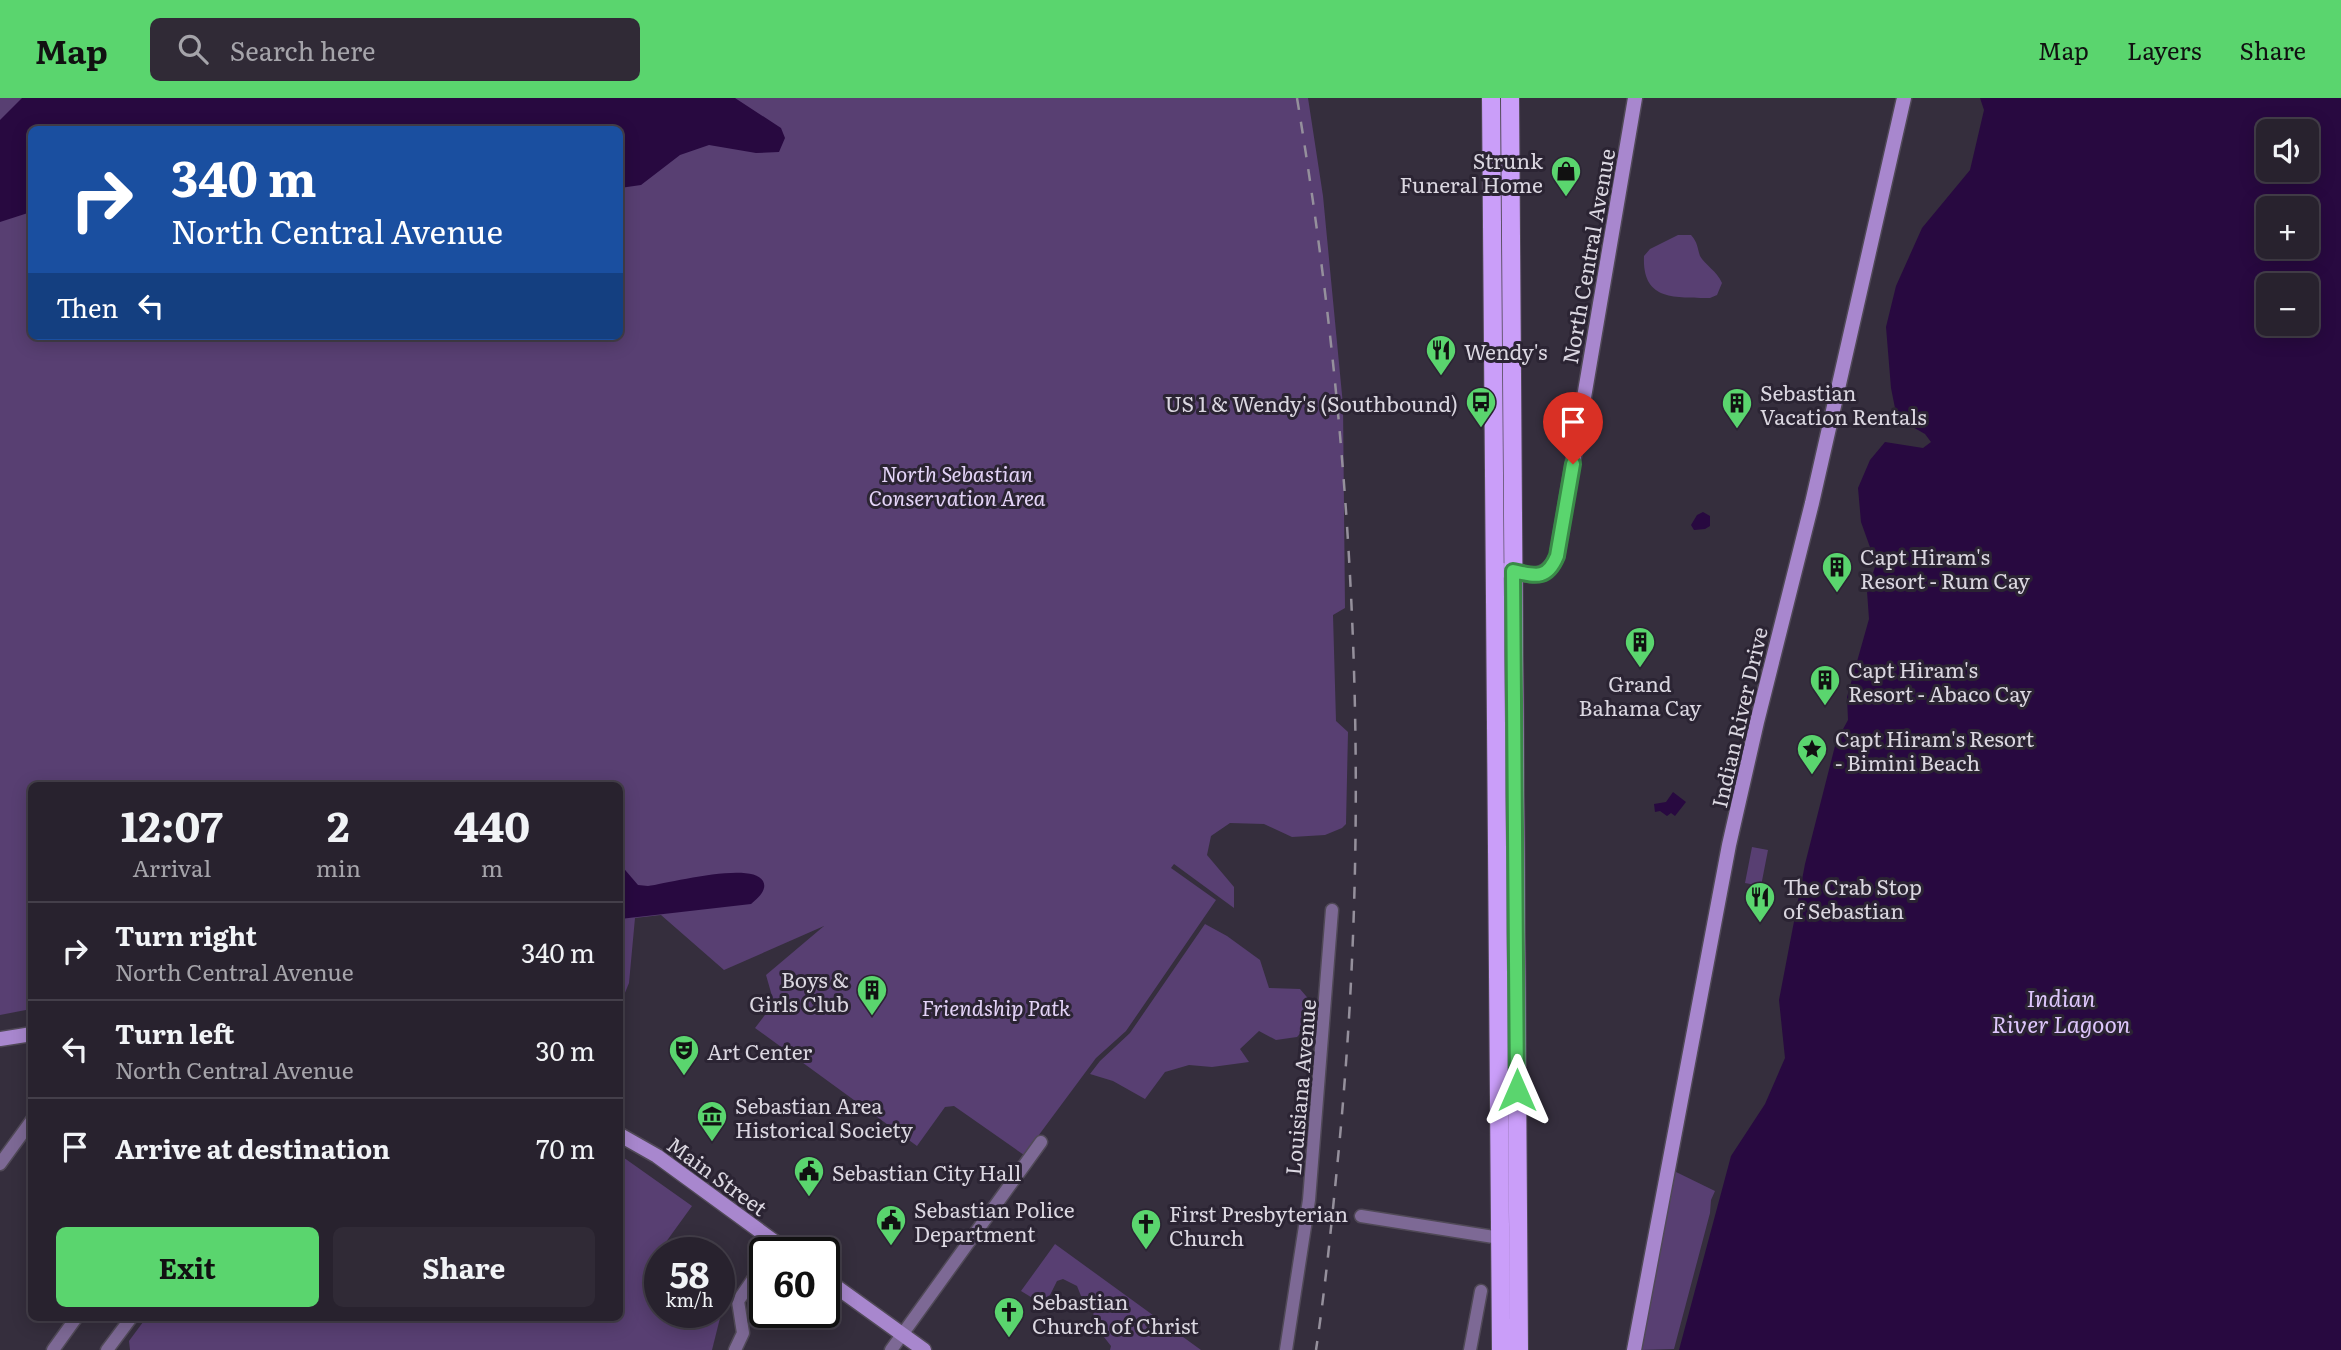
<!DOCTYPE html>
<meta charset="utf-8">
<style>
body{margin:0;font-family:Literata,serif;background:#302a36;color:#f1f3f6;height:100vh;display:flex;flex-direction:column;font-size:26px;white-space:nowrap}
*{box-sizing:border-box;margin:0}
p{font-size:23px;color:#a5a4aa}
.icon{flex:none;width:38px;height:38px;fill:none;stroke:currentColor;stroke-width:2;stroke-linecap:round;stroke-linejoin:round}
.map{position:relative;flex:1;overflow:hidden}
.side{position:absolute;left:28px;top:684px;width:595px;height:539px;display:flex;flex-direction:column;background:#28222e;border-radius:10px;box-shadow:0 4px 18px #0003,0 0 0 2px #443f4a}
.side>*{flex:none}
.hud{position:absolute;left:28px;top:28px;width:595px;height:214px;border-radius:10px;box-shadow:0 4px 18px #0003,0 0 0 2px #443f4a;background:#1a4fa0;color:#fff;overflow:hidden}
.tools{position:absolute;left:2256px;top:21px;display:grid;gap:14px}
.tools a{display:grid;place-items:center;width:63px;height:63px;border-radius:10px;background:#28222e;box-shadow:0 4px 18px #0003,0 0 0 2px #443f4a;font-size:35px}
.speed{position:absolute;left:644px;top:1139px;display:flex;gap:14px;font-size:35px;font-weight:700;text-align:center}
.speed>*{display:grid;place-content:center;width:91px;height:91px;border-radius:50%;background:#28222e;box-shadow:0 4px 18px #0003,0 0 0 2px #443f4a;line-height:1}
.speed small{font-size:18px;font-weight:400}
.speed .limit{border:4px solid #111;border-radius:10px;background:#fff;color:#111}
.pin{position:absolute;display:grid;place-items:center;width:60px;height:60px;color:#fff;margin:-72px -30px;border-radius:50% 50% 50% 0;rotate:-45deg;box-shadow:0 0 7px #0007}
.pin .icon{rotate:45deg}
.me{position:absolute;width:77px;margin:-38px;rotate:0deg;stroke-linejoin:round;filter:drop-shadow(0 0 5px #0008)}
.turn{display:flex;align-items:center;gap:24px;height:147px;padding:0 28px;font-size:32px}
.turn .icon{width:91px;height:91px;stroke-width:2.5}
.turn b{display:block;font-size:49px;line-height:60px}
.then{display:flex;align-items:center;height:66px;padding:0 28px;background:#0003;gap:14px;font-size:26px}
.eta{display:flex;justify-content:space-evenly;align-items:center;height:119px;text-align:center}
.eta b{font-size:42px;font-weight:700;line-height:49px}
.cta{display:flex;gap:14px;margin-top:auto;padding:14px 28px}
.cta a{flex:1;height:80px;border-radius:10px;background:#5ad56e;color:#111;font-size:28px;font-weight:700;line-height:80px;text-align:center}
.cta a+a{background:#302a36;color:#f1f3f6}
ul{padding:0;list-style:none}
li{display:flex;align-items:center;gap:21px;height:98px;padding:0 28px;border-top:2px solid #443f4a}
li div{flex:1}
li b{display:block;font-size:26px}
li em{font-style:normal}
header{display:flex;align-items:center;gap:42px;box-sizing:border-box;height:98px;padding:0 35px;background:#5ad56e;color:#111}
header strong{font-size:33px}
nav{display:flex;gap:38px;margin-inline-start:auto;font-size:24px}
.search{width:490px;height:63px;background:#302a36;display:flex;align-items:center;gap:18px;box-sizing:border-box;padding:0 24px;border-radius:10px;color:#a5a4aa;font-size:26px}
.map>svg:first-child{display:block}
.green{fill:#583f72;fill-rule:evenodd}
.water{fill:#280940;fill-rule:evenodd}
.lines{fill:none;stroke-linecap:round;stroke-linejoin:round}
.street-casing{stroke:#504957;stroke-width:15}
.secondary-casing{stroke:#504957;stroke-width:17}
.primary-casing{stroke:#504957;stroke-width:20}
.street{stroke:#7d6995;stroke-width:12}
.secondary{stroke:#a887ce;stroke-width:14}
.primary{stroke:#ca9ef9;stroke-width:18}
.rail{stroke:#95909c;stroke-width:2.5;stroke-dasharray:12 12;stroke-linecap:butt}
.route-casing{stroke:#3a8a48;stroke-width:18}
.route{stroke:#5ad56e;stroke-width:12}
.labels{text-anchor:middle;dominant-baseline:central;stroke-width:6;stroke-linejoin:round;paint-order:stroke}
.poi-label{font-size:21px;fill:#dbd7e1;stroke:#2b2433;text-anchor:start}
.street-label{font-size:21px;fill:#dbd7e1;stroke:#2b2433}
.park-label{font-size:21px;font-style:italic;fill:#e4d4f8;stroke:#2b2433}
.water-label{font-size:23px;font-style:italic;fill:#dec6fc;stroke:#2b2433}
</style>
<header>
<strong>Map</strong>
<div class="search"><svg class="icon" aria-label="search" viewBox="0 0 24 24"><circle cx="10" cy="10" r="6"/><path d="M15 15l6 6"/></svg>Search here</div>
<nav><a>Map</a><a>Layers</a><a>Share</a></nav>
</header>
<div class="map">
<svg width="2341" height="1252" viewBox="0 0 2341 1252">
<rect width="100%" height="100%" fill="#352e3d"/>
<path class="green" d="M0 0H1308L1323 98 1343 307 1345 510 1333 517 1336 623 1348 634 1346 726 1342 730 1325 737 1292 739 1264 726 1230 725 1211 738 1207 757 1234 789V810L1174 766 1171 770 1216 802 1126 933 1096 960 1024 1057 954 1008 945 1009 917 1048 755 930 774 905 766 877 824 828 724 872 661 817 635 820 629 885 620 907V688H32L31 911 0 917ZM32 32H620V238H32Z
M1678 137H1691C1698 145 1697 149 1700 158 1705 167 1717 173 1722 185L1717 197 1710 200C1674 199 1642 203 1644 158L1650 151Z
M1752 749 1768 752 1761 788 1745 785Z
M1205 826 1227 838 1260 862 1269 890 1300 891 1312 905 1308 927 1297 939 1276 942 1259 933 1240 951 1249 964 1212 969 1189 967 1165 974 1145 1001 1113 983 1090 976 1100 963 1130 935Z
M620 1057 692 1108 658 1155 660 1157V1214H719V1200L724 1204 712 1252H130L129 1243 146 1220H620Z
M1674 1073 1715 1093 1711 1102 1710 1115 1674 1251 1640 1252Z
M1055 1146 1201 1252H1110L1111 1248 1093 1225 1094 1204 1081 1198 1077 1188 1063 1181 1057 1183 1050 1197 1039 1204 1021 1193Z"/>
<path class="water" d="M22 0H735L781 30 785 40 779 54 756 55 709 47 680 57 641 87 620 90V32H32L31 114 0 124V22Z
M1980 0H2341V1252H1679L1731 1058 1765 1006 1785 960 1779 902 1805 766 1836 644 1848 622 1847 599 1869 521 1867 493 1876 466 1861 424 1858 390 1870 362 1885 344 1923 350 1931 344 1925 336 1897 320 1891 290 1886 229 1896 188 1922 130 1970 72 1984 12ZM2268 33H2306V72H2268ZM2268 110H2306V149H2268ZM2268 187H2306V226H2268Z
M1703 414 1710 418V428L1705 431 1694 432 1691 427 1697 417Z
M1673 694 1686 704 1675 718 1671 715 1667 718 1660 713 1655 714 1654 706 1666 704Z
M620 766 638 787 648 788C669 785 752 763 763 783 768 792 757 801 751 806L620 821Z"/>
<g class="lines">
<g class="street-casing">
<path id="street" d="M0 1066 32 1022
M1361 1118 1500 1140
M53 1252 76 1220
M107 1252 131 1220
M735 1252 743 1235 738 1203 765 1164
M891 1252 1041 1044
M1286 1252 1309 1102 1332 812
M1470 1252 1481 1193"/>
</g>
<g class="secondary-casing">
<path id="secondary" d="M1495 471C1521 474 1544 488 1557 458L1635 0
M0 941 32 936
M620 1037 657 1058 790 1155
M824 1180 924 1252
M1634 1252 1729 747 1757 624 1812 405 1904 0"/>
</g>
<g class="primary-casing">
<path id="primary" d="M1491 0 1501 1252
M1510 0 1519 1252"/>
</g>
<use href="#street" class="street"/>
<use href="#secondary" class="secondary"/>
<use href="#primary" class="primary"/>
<path class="rail" d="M1297 0C1356 356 1373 710 1337 1070 1331 1131 1325 1192 1316 1252"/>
</g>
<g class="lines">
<g class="route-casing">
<path id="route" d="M1517 992 1513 473C1536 478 1547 482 1557 458L1573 366"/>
</g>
<use href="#route" class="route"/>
</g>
<defs>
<g id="shop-pin" transform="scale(1.575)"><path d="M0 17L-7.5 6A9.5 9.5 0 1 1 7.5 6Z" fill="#5ad56e" stroke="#2b2433"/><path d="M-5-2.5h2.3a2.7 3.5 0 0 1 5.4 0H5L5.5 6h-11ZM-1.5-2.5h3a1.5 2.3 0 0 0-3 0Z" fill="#111"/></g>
<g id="restaurant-pin" transform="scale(1.575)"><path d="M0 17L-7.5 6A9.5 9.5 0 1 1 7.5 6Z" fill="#5ad56e" stroke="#2b2433"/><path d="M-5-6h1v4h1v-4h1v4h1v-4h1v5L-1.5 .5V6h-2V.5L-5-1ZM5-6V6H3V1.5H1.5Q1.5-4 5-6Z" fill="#111"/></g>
<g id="bus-pin" transform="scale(1.575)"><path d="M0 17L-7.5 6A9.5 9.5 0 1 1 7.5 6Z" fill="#5ad56e" stroke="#2b2433"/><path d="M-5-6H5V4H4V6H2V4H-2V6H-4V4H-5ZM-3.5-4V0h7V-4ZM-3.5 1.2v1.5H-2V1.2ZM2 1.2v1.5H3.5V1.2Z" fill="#111"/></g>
<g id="building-pin" transform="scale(1.575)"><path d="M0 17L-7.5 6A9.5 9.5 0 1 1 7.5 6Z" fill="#5ad56e" stroke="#2b2433"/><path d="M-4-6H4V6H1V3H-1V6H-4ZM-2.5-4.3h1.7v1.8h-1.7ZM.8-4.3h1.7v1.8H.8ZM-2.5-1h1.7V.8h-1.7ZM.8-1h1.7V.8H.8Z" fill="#111"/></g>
<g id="sight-pin" transform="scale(1.575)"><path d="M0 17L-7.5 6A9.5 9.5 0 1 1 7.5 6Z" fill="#5ad56e" stroke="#2b2433"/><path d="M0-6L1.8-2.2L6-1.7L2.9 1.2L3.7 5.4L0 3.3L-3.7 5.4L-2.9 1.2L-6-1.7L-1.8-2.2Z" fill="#111"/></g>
<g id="theatre-pin" transform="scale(1.575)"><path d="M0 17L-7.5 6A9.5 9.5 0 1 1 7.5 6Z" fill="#5ad56e" stroke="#2b2433"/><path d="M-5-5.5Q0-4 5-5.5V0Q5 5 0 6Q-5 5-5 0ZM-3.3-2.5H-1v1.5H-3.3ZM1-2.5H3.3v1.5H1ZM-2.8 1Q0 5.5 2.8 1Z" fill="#111"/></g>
<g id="museum-pin" transform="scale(1.575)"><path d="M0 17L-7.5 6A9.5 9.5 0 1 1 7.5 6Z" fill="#5ad56e" stroke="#2b2433"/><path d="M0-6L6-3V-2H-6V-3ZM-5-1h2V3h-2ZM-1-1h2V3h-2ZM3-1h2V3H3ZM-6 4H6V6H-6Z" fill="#111"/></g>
<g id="civic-pin" transform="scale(1.575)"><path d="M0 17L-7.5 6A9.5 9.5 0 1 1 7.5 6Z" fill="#5ad56e" stroke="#2b2433"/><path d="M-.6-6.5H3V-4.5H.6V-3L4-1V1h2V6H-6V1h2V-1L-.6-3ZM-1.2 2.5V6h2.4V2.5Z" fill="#111"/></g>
<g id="church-pin" transform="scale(1.575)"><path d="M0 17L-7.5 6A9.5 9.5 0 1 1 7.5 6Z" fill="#5ad56e" stroke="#2b2433"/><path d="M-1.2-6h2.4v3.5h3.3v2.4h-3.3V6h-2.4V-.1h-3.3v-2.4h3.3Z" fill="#111"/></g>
</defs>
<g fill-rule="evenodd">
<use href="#shop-pin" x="1566" y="73"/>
<use href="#restaurant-pin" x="1441" y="252"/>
<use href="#bus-pin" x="1481" y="304"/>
<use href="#building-pin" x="1737" y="305"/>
<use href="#building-pin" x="1837" y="469"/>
<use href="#building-pin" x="1640" y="544"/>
<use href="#building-pin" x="1825" y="582"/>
<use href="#sight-pin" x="1812" y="651"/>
<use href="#restaurant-pin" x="1760" y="799"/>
<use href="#building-pin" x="872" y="892"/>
<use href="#theatre-pin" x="684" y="952"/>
<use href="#museum-pin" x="712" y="1018"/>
<use href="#civic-pin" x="809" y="1073"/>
<use href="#civic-pin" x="891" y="1122"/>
<use href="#church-pin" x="1146" y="1126"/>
<use href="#church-pin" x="1009" y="1214"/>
</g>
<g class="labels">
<g class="poi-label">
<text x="1543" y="61" text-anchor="end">Strunk<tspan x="1543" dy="24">Funeral Home</tspan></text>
<text x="1464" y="252">Wendy's</text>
<text x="1760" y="293">Sebastian<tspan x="1760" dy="24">Vacation Rentals</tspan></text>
<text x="1458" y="304" text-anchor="end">US 1 &amp; Wendy's (Southbound)</text>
<text x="1860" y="457">Capt Hiram's<tspan x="1860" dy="24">Resort - Rum Cay</tspan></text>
<text x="1848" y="570">Capt Hiram's<tspan x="1848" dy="24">Resort - Abaco Cay</tspan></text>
<text x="1640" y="584" text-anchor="middle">Grand<tspan x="1640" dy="24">Bahama Cay</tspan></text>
<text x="1835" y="639">Capt Hiram's Resort<tspan x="1835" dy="24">- Bimini Beach</tspan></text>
<text x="1783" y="787">The Crab Stop<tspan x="1783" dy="24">of Sebastian</tspan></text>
<text x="849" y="880" text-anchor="end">Boys &amp;<tspan x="849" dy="24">Girls Club</tspan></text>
<text x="707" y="952">Art Center</text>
<text x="735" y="1006">Sebastian Area<tspan x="735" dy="24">Historical Society</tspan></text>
<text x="832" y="1073">Sebastian City Hall</text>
<text x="914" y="1110">Sebastian Police<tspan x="914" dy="24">Department</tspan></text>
<text x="1169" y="1114">First Presbyterian<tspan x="1169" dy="24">Church</tspan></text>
<text x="1032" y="1202">Sebastian<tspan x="1032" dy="24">Church of Christ</tspan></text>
</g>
<g class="street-label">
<text transform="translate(1587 158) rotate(-80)">North Central Avenue</text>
<text transform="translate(1738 619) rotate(-77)">Indian River Drive</text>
<text transform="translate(1299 989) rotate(-85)">Louisiana Avenue</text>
<text transform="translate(718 1077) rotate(36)">Main Street</text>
</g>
<g class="park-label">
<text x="957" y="374">North Sebastian<tspan x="957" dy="24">Conservation Area</tspan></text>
<text x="996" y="908">Friendship Patk</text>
</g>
<g class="water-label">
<text x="2061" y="899">Indian<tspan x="2061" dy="26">River Lagoon</tspan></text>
</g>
</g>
</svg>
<div class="tools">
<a><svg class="icon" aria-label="sound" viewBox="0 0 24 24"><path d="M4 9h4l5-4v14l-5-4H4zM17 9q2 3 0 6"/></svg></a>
<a>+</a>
<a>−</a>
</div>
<div class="speed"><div>58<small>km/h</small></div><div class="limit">60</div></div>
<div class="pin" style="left:1573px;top:366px;background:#d93025"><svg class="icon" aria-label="arrive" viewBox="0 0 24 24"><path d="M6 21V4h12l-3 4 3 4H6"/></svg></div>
<svg class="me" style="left:1517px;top:992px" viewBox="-20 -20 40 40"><path d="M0-17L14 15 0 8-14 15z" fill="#5ad56e" stroke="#fff" stroke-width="4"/></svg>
<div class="hud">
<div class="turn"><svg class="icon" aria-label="right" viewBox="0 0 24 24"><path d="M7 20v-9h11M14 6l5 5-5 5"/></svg><div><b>340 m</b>North Central Avenue</div></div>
<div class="then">Then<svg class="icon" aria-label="left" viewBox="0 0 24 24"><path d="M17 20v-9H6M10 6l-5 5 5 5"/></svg></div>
</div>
<section class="side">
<div class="eta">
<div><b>12:07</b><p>Arrival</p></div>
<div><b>2</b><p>min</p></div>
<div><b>440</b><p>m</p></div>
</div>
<ul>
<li><svg class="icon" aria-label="right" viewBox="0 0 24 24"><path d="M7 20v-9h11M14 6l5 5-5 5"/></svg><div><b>Turn right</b><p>North Central Avenue</p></div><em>340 m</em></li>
<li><svg class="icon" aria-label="left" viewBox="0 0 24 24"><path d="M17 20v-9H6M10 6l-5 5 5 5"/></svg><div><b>Turn left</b><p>North Central Avenue</p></div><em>30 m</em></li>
<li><svg class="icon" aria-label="arrive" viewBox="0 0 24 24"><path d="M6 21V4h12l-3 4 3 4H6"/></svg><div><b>Arrive at destination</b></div><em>70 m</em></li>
</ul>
<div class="cta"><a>Exit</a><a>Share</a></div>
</section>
</div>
